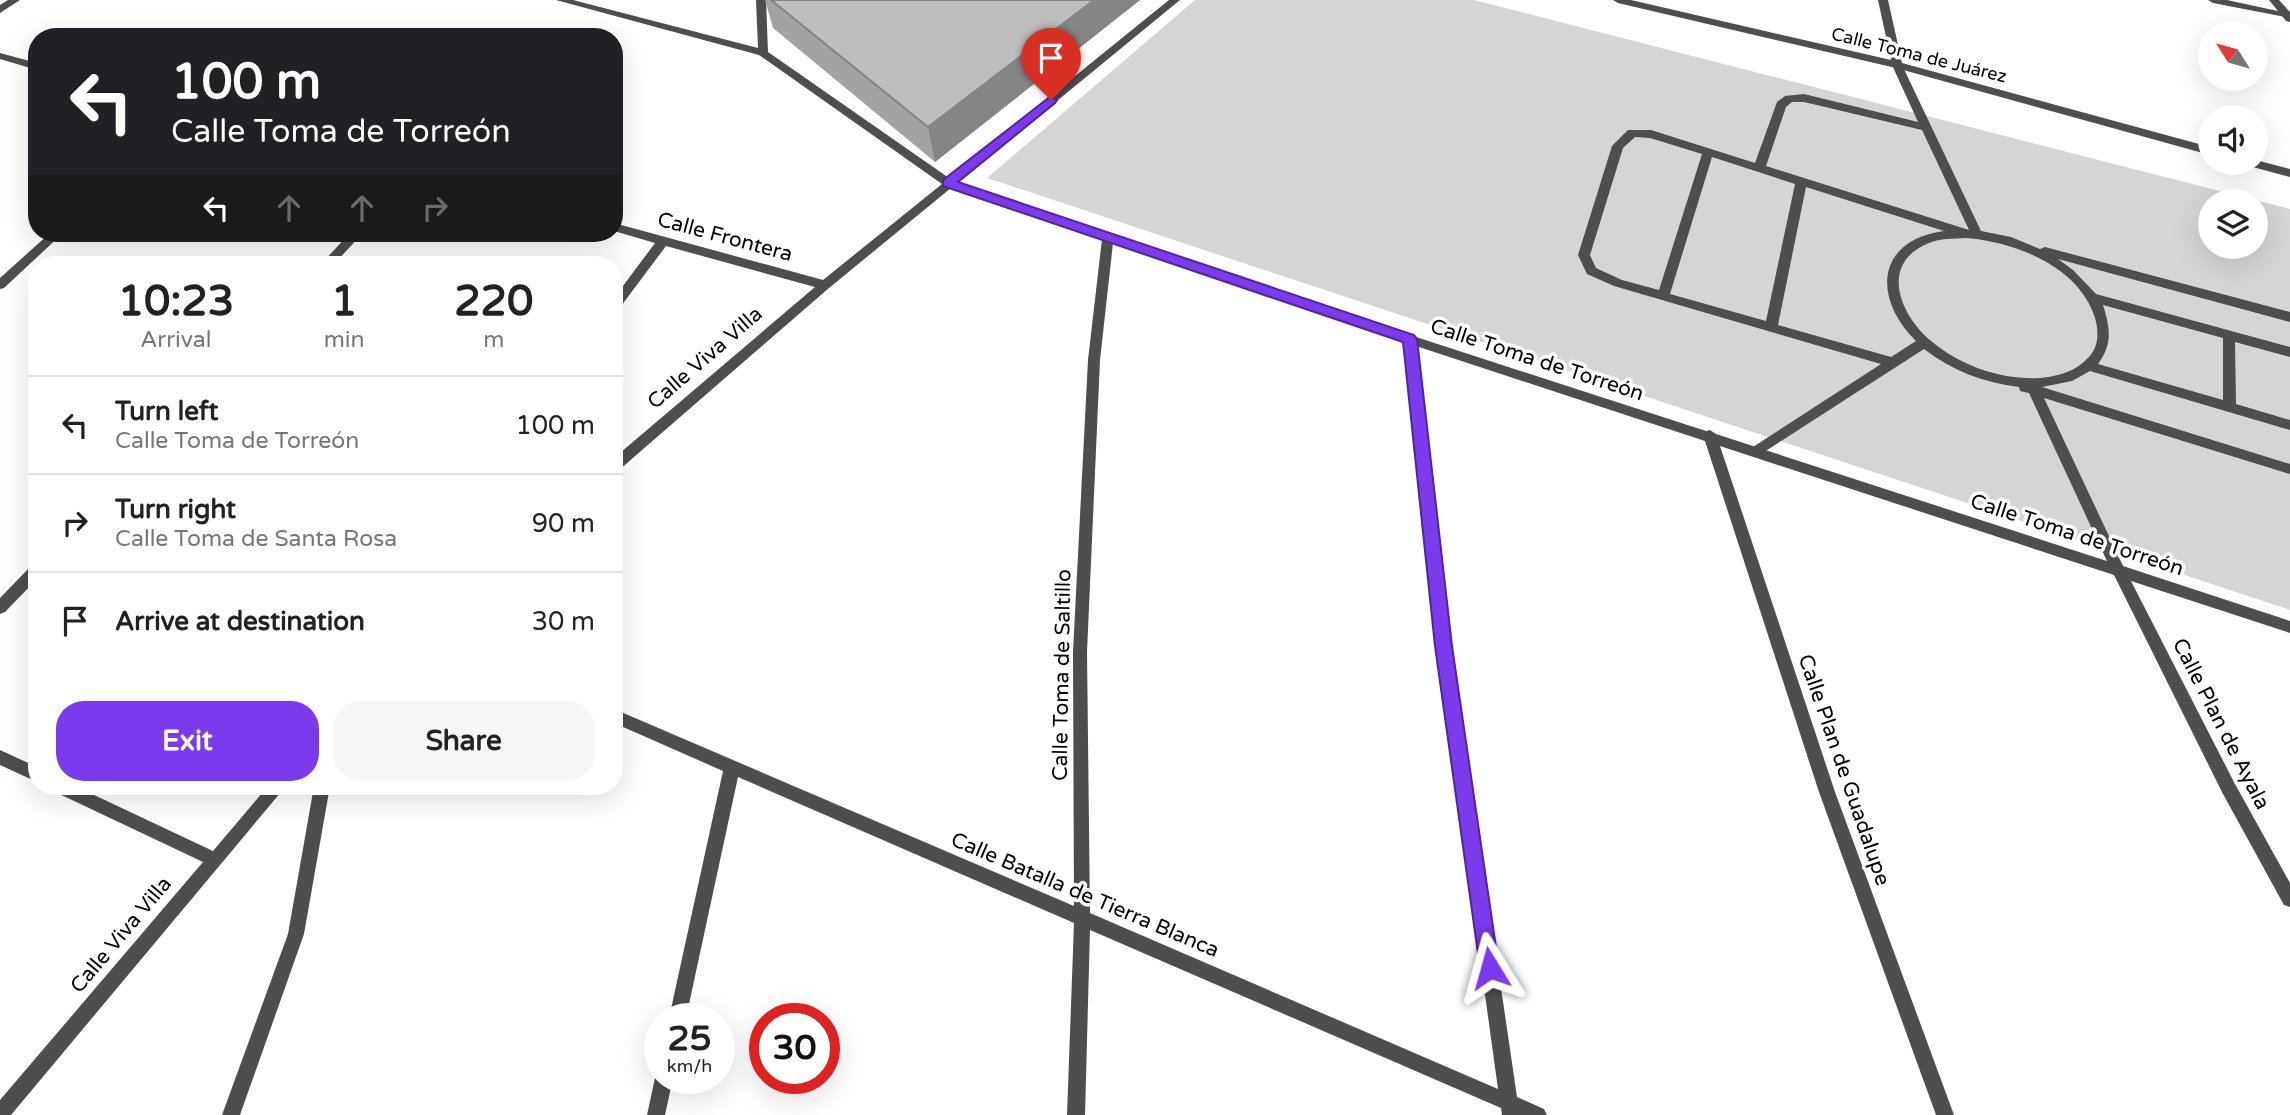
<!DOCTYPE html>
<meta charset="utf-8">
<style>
body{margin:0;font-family:"Varela Round",sans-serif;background:#f6f6f6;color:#222;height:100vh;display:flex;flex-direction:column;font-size:26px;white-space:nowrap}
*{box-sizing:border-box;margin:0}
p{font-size:23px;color:#767676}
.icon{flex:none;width:38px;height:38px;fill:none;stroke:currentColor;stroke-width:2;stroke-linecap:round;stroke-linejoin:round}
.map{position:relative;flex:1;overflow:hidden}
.details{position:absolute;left:28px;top:256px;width:595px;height:539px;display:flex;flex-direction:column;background:#fff;border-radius:28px;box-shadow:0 7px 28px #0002}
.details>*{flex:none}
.guide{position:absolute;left:28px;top:28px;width:595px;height:214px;border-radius:28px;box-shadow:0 7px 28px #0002;background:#202124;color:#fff;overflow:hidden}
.needle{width:46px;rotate:307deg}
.fabs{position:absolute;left:2198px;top:21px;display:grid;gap:14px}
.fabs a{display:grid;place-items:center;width:70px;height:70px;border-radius:50%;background:#fff;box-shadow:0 7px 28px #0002;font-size:35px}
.speed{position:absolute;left:644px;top:1003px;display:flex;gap:14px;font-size:35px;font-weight:700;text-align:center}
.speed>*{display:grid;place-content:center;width:91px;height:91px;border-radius:50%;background:#fff;box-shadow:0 7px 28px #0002;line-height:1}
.speed small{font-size:18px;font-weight:400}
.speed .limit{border:10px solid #d22;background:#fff;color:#111}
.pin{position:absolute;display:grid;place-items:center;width:60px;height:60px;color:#fff;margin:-72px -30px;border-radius:50% 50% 50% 0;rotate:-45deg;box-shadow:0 0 7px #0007}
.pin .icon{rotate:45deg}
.me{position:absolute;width:77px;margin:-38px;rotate:352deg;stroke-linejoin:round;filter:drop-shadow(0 0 5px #0008)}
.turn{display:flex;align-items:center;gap:24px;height:147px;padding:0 28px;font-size:32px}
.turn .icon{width:91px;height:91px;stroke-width:2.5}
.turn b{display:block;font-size:49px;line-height:60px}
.lanes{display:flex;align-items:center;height:66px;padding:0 28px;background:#0003;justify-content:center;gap:35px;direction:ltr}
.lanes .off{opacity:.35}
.eta{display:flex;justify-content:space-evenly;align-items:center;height:119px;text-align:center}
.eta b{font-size:42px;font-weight:700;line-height:49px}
.primary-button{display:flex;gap:14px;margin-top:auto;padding:14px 28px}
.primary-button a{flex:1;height:80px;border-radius:28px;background:#7c3aed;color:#fff;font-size:28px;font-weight:700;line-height:80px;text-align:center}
.primary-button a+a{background:#f6f6f6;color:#222}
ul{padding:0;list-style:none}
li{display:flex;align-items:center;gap:21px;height:98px;padding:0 28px;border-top:2px solid #e0e0e0}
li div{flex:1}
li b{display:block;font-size:26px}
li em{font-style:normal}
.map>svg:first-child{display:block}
.green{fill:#d5d5d5;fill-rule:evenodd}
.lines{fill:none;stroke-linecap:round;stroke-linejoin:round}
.service{fill:#4e4e4e;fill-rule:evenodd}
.minor{fill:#4e4e4e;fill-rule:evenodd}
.tertiary{fill:#4e4e4e;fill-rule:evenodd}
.wall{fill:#a3a3a3}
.shaded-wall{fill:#858585}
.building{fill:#bebebe;stroke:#858585;stroke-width:2}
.route{fill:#7c3aed;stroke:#51269a;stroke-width:2}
.labels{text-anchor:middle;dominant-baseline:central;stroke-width:7;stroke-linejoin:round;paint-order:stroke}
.far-street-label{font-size:18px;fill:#000;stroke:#fff}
.street-label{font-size:21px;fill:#000;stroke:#fff}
</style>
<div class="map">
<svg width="2290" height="1115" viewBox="0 0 2290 1115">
<rect width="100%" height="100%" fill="#fff"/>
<path class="green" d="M1195 0H1474L2290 209V610L987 178ZM2210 201H2256V247H2210Z"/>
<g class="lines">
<path class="service" d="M1897 62 1902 65 1981 231 2011 237 2040 249 2045 247 2290 312V322L2058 259 2073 270 2096 294 2290 347V357L2235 342 2236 404 2290 420V430L2090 371 2072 381 2042 387 2290 464V474L2044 398 2124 568 2122 572 2117 574 2112 572 2029 393 2020 391 2019 387C1984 383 1951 370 1924 349L1758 456 1753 455 1751 451 1753 447 1881 364 1614 286 1587 274 1578 255 1612 146 1628 130H1651L1755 163 1777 102 1785 96 1804 94 1918 122 1892 65ZM1792 102H1804L1922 130 1969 230 1766 166 1786 107ZM1635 137 1650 138 1702 154 1659 290 1622 280 1596 268 1590 255 1623 148ZM1712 157 1795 184 1766 321 1670 294ZM1806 187 1944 231C1876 240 1872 298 1916 341L1891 357 1778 325ZM1966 238C2015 242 2079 266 2095 318 2099 332 2099 347 2088 358 2075 372 2058 376 2040 378 2001 380 1961 366 1931 341 1899 314 1879 263 1929 243 1940 238 1954 239 1966 238ZM2103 305 2223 338V400L2098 364C2113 344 2110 327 2103 305Z"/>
<path class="minor" d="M8 0H20L0 13V5Z
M556 0H573L758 48 756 0H766L768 52 949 178 1169 0H1180L958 182 1413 336 1706 431 1710 430 1716 434 2113 563 2117 562 2123 566 2290 621V633L2131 581 2235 784 2290 883V907L2284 905 2223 794 2114 575 1720 446 1835 792 1954 1115H1936L1819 792 1705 441 1416 346 1451 646 1517 1097 1544 1109 1547 1115H1502L1501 1108 1090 930 1085 1115H1067L1074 923 738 777 686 1018H669L723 771 614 723V709L1074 906 1073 652 1088 360 1102 239 951 188 829 288 619 470 614 471V458L815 287 666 246 618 310 614 311V298L655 243 614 231V223L823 280 942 184 759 55ZM1113 243 1403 342 1437 646 1498 1089 1090 913 1087 652 1100 360Z
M1613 0H1631L1891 60 1878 0H1888L1902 63 2210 147V155L1896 68 1618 3Z
M2208 0H2227L2287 13 2290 14V18L2213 3Z
M0 53 37 63V70L0 59Z
M2256 160 2290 169V177L2249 166 2247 163H2256Z
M50 233H63L4 288 0 289V278Z
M350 233H363L334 264H321Z
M37 563V579L5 612 0 614V598L32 565Z
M0 750 37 767V782L0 765Z
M51 786H75L213 851 268 786H286L11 1115H0V1100L203 862 53 791Z
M314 786H330L304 934 240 1115H222L288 934Z
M660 1071V1078H673L665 1115H647L655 1078Z"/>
<path class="tertiary" d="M2269 0H2279L2290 12V22L2286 21Z"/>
</g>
<path class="wall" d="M765 0H1140L935 162 773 28Z"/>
<path class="shaded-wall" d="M1094 0H1140L935 162 928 127Z"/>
<path class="building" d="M771 0H1094L928 127Z"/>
<path class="route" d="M1051 96 1057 100 1055 103 958 182 1414 335 1417 339 1452 646 1499 968 1497 975 1490 978 1483 975 1480 968 1435 646 1403 342 943 186V180Z"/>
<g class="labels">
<g class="far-street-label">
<text transform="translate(1919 55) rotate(14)">Calle Toma de Juárez</text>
</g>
<g class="street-label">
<text transform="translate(725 237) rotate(15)">Calle Frontera</text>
<text transform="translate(705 358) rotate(-41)">Calle Viva Villa</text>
<text transform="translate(1537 360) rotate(18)">Calle Toma de Torreón</text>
<text transform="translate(2077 535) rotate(18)">Calle Toma de Torreón</text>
<text transform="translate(1062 675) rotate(-89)">Calle Toma de Saltillo</text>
<text transform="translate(2221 724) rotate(63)">Calle Plan de Ayala</text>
<text transform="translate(1844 770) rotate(71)">Calle Plan de Guadalupe</text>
<text transform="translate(1085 895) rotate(23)">Calle Batalla de Tierra Blanca</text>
<text transform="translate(121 935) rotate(-50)">Calle Viva Villa</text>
</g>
</g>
</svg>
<div class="fabs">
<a><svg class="needle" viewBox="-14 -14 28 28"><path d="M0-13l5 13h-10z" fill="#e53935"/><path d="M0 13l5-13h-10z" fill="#767676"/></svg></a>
<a><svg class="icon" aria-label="sound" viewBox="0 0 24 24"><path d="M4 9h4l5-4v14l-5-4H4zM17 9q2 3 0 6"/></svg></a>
<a><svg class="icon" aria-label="layers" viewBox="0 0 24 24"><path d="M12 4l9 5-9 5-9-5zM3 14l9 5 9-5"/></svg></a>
</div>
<div class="speed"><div>25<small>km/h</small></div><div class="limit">30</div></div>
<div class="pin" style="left:1051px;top:100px;background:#d93025"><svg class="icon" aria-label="arrive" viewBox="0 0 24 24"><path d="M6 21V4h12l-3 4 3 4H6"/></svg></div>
<svg class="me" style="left:1490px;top:968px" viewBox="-20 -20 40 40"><path d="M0-17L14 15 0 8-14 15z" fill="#7c3aed" stroke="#fff" stroke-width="4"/></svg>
<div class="guide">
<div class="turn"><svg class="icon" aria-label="left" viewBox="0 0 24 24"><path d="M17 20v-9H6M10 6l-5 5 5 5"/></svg><div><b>100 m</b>Calle Toma de Torreón</div></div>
<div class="lanes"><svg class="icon" aria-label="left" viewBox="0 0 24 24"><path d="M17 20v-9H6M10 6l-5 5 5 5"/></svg><svg class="icon off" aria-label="ahead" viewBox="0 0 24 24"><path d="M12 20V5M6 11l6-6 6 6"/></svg><svg class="icon off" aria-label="ahead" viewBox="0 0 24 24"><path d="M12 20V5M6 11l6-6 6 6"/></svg><svg class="icon off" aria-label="right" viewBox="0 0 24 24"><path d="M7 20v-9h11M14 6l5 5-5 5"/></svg></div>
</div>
<section class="details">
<div class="eta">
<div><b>10:23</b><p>Arrival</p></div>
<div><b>1</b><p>min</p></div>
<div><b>220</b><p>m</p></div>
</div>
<ul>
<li><svg class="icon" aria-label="left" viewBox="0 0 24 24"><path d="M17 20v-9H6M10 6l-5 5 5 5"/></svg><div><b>Turn left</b><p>Calle Toma de Torreón</p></div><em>100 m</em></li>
<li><svg class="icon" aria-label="right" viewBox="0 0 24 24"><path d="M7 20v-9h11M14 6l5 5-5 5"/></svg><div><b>Turn right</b><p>Calle Toma de Santa Rosa</p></div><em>90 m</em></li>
<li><svg class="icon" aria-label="arrive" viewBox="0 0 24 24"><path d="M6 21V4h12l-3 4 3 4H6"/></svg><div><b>Arrive at destination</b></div><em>30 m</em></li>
</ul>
<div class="primary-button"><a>Exit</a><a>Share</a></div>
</section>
</div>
